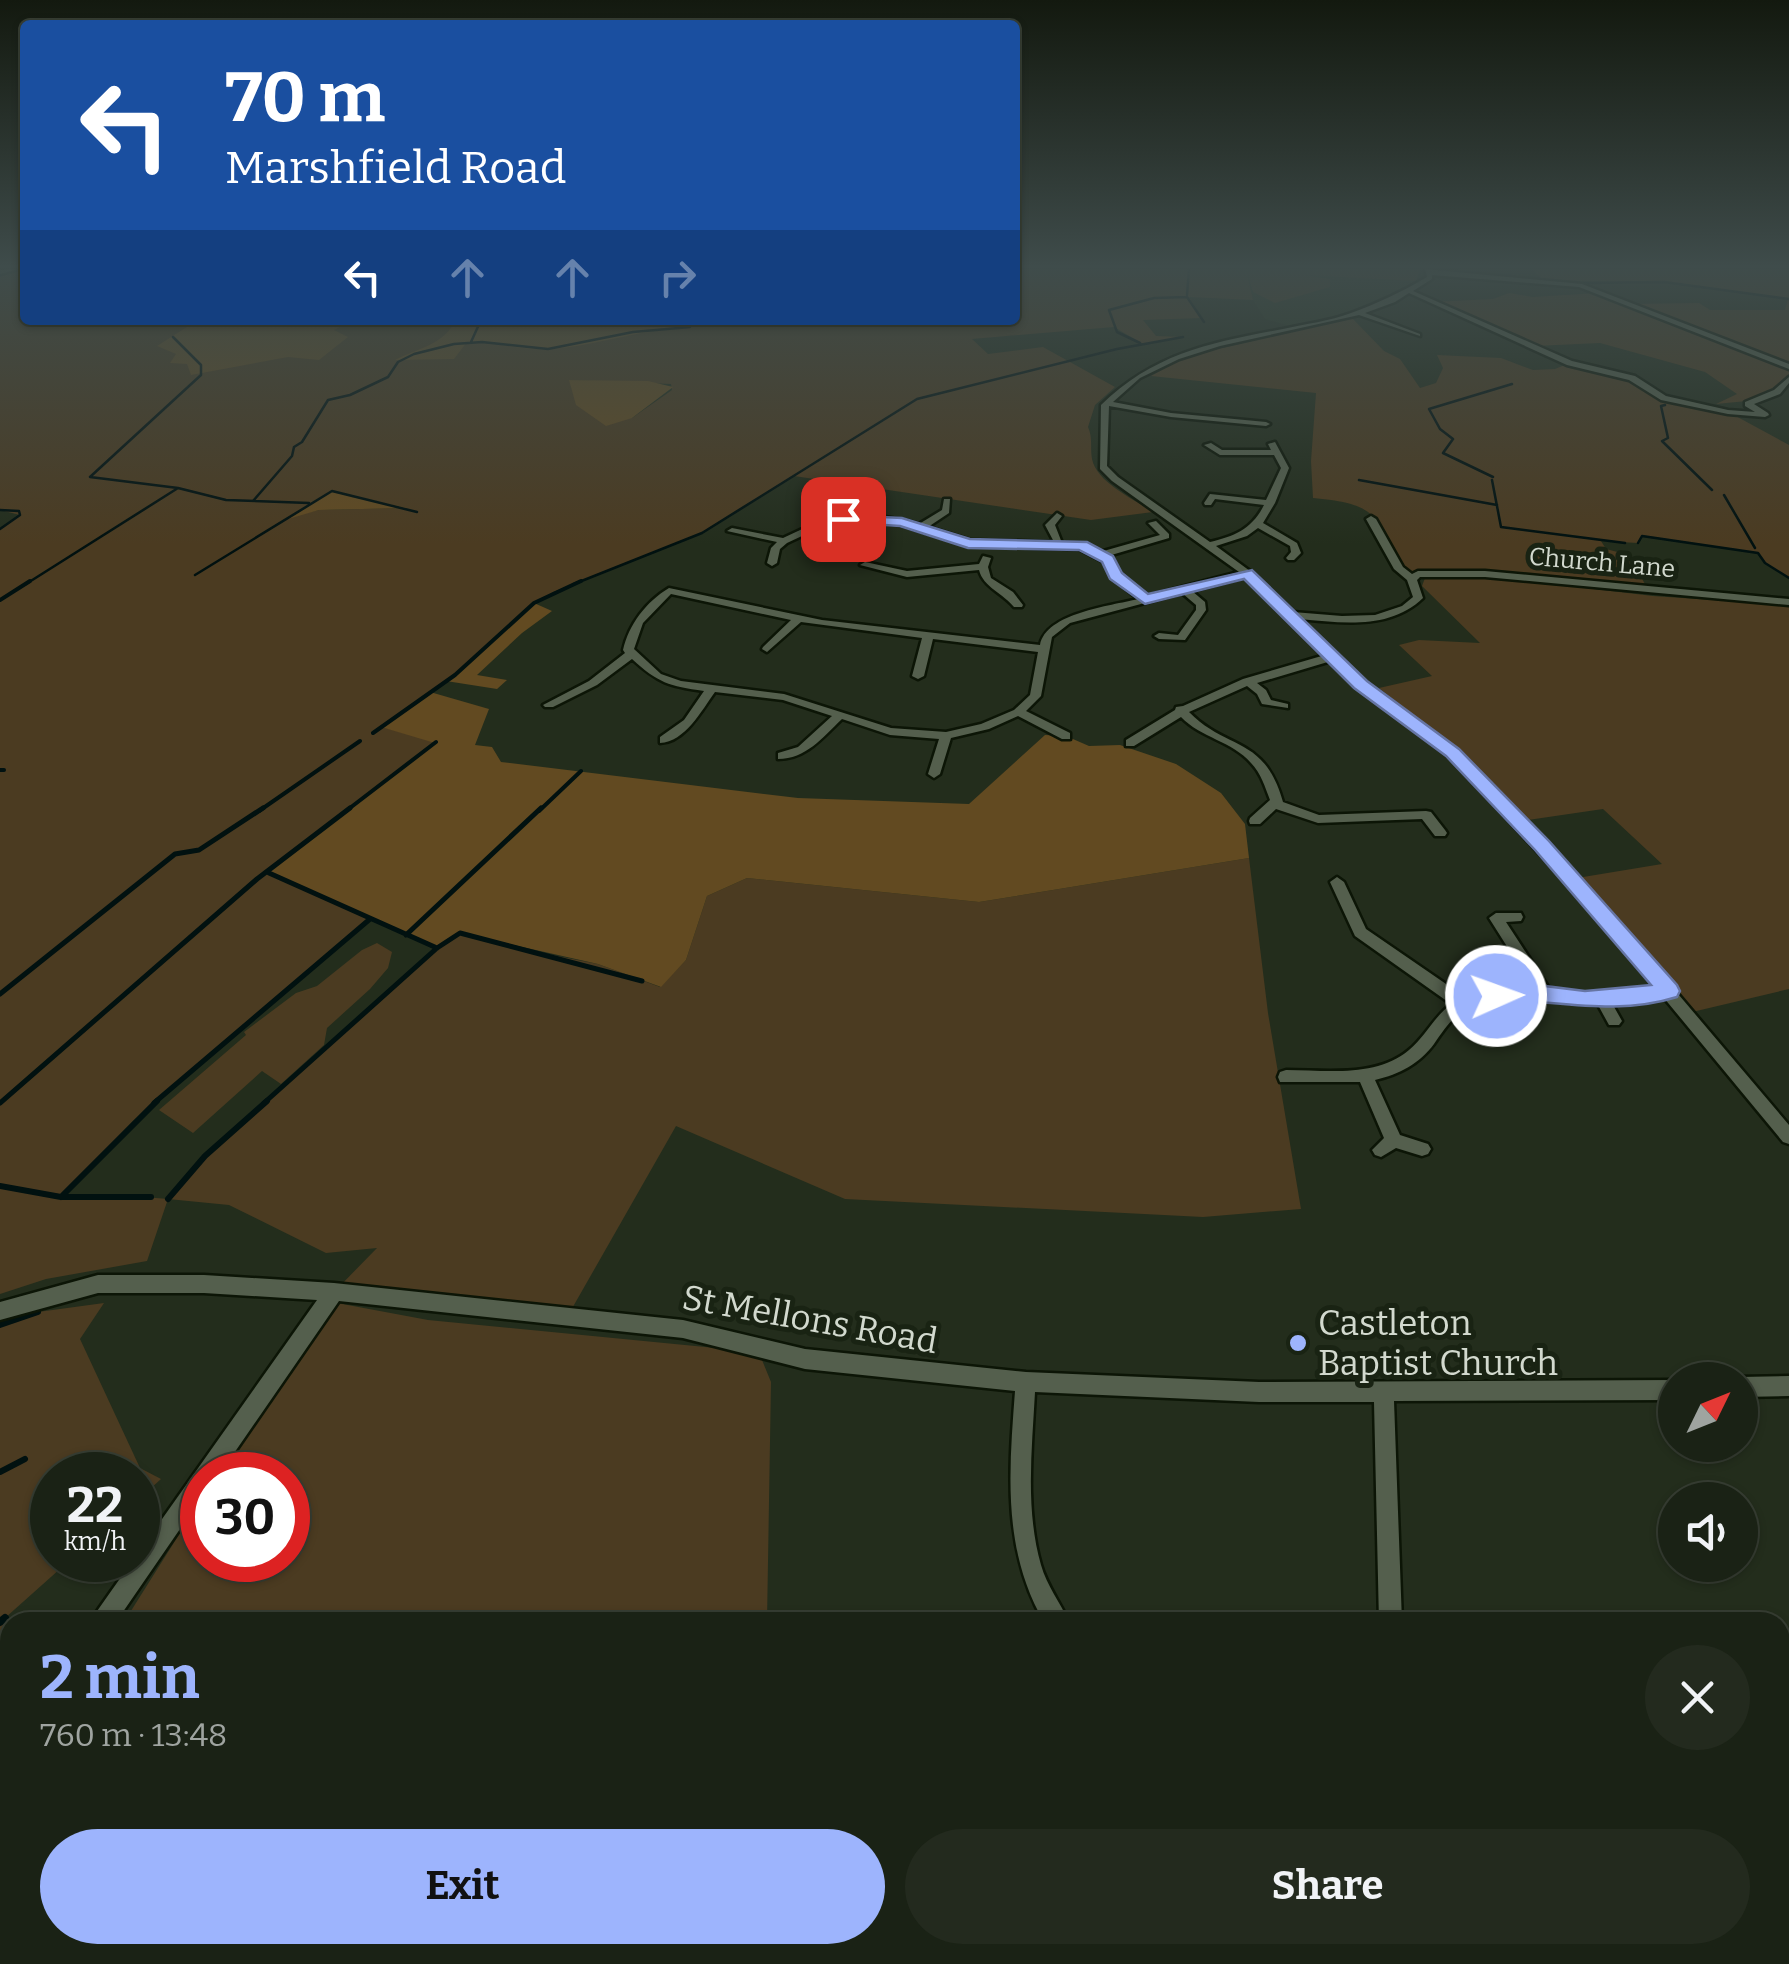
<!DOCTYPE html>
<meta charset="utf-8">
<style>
body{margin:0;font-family:Bitter,serif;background:#232a1e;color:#f1f3f6;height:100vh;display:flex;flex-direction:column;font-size:38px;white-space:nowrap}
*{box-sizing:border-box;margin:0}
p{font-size:32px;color:#9fa4a0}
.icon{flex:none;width:55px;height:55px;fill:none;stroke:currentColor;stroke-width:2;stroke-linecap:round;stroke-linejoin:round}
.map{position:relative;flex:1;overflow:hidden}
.details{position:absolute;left:0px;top:1612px;width:1790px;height:352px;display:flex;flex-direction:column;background:#1a2215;border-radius:30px 30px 0 0;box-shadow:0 2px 8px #0004,0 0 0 2px #383f34}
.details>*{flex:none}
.top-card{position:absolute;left:20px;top:20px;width:1000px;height:305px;border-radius:10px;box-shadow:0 2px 8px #0004,0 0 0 2px #383f34;background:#1a4fa0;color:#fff;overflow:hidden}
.needle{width:65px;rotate:47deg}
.tools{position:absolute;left:1658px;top:1362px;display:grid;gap:20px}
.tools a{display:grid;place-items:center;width:100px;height:100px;border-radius:50%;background:#1a2215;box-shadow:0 2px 8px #0004,0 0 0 2px #383f34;font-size:50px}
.speed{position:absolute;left:30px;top:1452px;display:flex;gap:20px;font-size:50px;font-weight:700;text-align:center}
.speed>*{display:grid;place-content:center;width:130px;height:130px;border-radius:50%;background:#1a2215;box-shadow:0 2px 8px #0004,0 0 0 2px #383f34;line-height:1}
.speed small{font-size:25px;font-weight:400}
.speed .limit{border:15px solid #d22;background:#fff;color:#111}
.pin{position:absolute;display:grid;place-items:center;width:85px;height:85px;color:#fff;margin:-42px;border-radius:20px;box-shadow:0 5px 15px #0006}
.me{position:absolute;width:110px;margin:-55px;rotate:88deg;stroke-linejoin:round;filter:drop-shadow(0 0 8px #0008)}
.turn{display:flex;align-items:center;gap:35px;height:210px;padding:0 40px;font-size:45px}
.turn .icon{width:130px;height:130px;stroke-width:2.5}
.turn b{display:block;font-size:70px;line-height:85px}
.lanes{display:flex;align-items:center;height:95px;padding:0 40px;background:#0003;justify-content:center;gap:50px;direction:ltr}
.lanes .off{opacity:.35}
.round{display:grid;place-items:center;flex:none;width:105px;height:105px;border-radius:52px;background:#232a1e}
.head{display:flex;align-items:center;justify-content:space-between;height:170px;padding:0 40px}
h1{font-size:60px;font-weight:700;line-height:75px;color:#9db4fd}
.button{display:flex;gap:20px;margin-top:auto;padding:20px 40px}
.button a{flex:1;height:115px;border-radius:60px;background:#9db4fd;color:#111;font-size:40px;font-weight:700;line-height:115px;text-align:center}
.button a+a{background:#232a1e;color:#f1f3f6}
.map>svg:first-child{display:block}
.built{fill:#283620}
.green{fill:#4b3b21;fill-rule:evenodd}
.forest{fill:#624a21}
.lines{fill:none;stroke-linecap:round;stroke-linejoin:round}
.stream-far4{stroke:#011110;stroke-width:2.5}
.stream-far3{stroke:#011110;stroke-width:4}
.stream-far2{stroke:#011110;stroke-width:5}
.stream-far1{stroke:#011110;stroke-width:6}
.stream{stroke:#011110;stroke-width:8}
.minor-casing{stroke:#0c1506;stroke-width:5}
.minor{fill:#545f4d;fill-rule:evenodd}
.route{fill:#9db4fd;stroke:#6675a4;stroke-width:2.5}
.poi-dot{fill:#9db4fd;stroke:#192313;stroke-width:4}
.labels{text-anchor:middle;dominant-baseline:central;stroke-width:10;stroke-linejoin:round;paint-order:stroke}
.far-street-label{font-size:25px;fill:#d2d9ce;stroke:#192313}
.near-street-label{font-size:35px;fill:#d2d9ce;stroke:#192313}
.near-poi-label{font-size:35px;fill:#d2d9ce;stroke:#192313;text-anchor:start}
</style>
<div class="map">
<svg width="1789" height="1964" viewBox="0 0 1789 1964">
<rect width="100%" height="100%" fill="#232d1c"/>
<path class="built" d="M1247 273 1390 278 1418 281 1358 309 1293 327 1265 319 1253 300Z"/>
<path class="green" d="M25 269V320H481L472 342 548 349 633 332 690 327 691 320H1015V269L1420 270 1416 281 1304 275 1330 279V287L1275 303 1253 292 1247 273 1253 300 1189 297 1202 318 1143 320 1156 336 1183 337 1143 344 1114 327 972 339 988 354 1043 347 1115 387 1095 405 1088 427C1093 438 1090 447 1092 459 1097 483 1134 499 1153 512L1091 520 794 476 702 533 553 592 534 603 455 675 382 727 436 742 270 873 370 919 133 1121 62 1196 108 1194 168 1199 205 1156 437 948 460 933 511 947 598 964 660 987 686 960 707 896 747 878 979 902 1249 858 1268 1013 1301 1209 1203 1217 845 1199 676 1126 566 1319 334 1292 377 1248 326 1253 229 1205 168 1199 147 1261 46 1279 0 1294V529L20 515 0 510V273ZM569 380 671 384 672 390 632 418ZM332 491 404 508 319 510 292 516Z
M1524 269H1789V366L1629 304 1699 303 1710 310H1785L1788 299 1664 282 1544 281 1533 270Z
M1509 293 1533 297 1598 293 1789 369V375L1772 392 1747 401 1716 404 1737 394 1705 372 1600 343 1535 346 1432 302 1493 299Z
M1352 318 1384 351 1400 359 1420 388 1436 383 1443 368 1437 355 1501 358 1533 370 1555 369 1567 364 1626 378 1675 403 1732 414 1789 445V578L1765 563 1758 553 1642 536 1638 543 1601 541 1606 549 1629 555 1646 586 1491 571H1407C1373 518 1383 504 1313 498L1311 461 1316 393 1151 376 1187 356Z
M1492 577 1653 596 1789 605V989L1688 1013 1571 879 1662 864 1603 809 1528 820 1459 751 1379 688 1432 676 1399 645 1419 640 1480 643 1422 586 1425 578Z
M377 943 392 952 388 968 370 989 327 1028 324 1045 281 1084 262 1071 193 1133 159 1110 246 1035 244 1032 296 993 317 986 362 950Z
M104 1303 80 1339 140 1468 161 1479 138 1500V1475H52V1560H70L5 1618 0 1644V1325L38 1312Z
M337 1303 428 1320 736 1350 762 1360 771 1382 767 1622H124L202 1498V1560H288V1475H218Z
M439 1955H554L553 1964H437Z"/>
<path class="forest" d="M198 320H344L349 322 334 330 348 337 319 360 288 357 191 375 187 364 170 363 176 354 157 346Z
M455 320H691L690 327C643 329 599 345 552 349 524 351 495 342 467 342L454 359 395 360C416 349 446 344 455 320Z
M569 380 648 381 673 387 632 418 606 426 576 405Z
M332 491 407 508 319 510 288 519Z
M534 603 552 611 522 633 477 675 507 680 497 689 446 681Z
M430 692 489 709 475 745 492 747 501 762 798 798 969 804 1045 735 1066 736 1089 746 1120 745 1176 764 1221 793 1245 824 1249 858 979 902 747 878 707 896 686 960 661 987 598 964 461 933 437 948 269 873 435 743 381 727Z"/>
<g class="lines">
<path class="stream-far4" d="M1584 283 1664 282 1789 299
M1187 295 1189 269
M471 342 481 320
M1140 343 1117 332 1109 310 1154 298 1187 297 1204 322
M1665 405 1661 406 1668 438 1662 441 1712 490
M1493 477 1443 453 1453 439 1440 429 1429 409 1512 384
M1359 480 1497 505
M1492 480 1501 527 1625 543
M178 488 226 500 309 503
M1724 495 1755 548
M253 501 292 456 294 447 302 442 328 400 350 395 388 377 398 362 414 354 454 344 482 342 548 349 633 332 690 327
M0 510 19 511 20 515 0 529
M1638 543 1642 536 1758 553 1765 563 1789 578
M195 575 332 491 417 512
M26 584 178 488 90 477 201 375V365L173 337
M574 584 702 533 917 399 1117 349 1183 337"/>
<path class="stream-far3" d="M0 600 30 581
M373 733 455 675 534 603 581 581
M0 770H4
M259 811 360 741
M346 811 436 742
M539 811 581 771"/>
<path class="stream-far2" d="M269 873 437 948
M406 935 541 808
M0 994 175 854 199 850 263 808
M0 1103 257 879 350 808
M154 1103 370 919
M264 1103 437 948 460 933 642 981"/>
<path class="stream-far1" d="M0 1186 61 1197H151
M61 1197 157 1101
M168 1199 205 1156 267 1101
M0 1325 38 1312
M0 1472 25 1459"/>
<path class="stream" d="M0 1622 5 1618"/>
<g class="minor-casing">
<path id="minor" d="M16 269 15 270 0 274V270Z
M1425 269 1582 284 1789 364V369L1579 287 1432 275V279L1413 291 1572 361 1635 376 1666 396 1728 410 1755 412 1745 406V402L1774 390 1789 377V383L1780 394 1754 404 1768 413 1769 415 1765 417 1728 414 1661 400 1629 380 1567 365 1409 293 1395 302 1365 313 1420 334V336L1359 315 1220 346 1179 359 1140 378 1113 402 1171 413 1266 422 1270 424 1266 426 1171 417 1109 406 1107 466 1118 477 1210 542C1235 536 1252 529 1264 505L1215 499 1211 505H1205L1204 503 1210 494 1266 500 1281 468 1274 455H1220L1204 445 1211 443 1222 450H1271L1268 444 1275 442 1289 468 1275 503 1263 523 1297 543 1301 553 1294 560H1288L1286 558 1291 552 1290 546 1258 528 1247 536 1216 546 1250 571 1293 612 1342 616 1375 615 1402 606 1413 597 1407 580 1394 569 1366 519 1371 516 1376 519 1403 567 1412 574 1418 571H1485L1789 599V605L1485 577H1420L1417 580 1423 598C1390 630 1342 623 1300 619L1365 682 1456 749 1607 910 1789 1125V1144L1783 1142 1664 998 1613 1005 1622 1021 1619 1025H1609L1598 1005C1560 1004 1501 990 1466 1009 1452 1017 1443 1031 1434 1044 1419 1064 1400 1074 1375 1080L1400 1135 1428 1144 1431 1149 1428 1154 1422 1156 1396 1148 1381 1157 1375 1155 1372 1150 1384 1138 1360 1082H1280L1278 1077 1280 1072 1286 1070C1326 1070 1376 1078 1409 1050 1425 1037 1434 1017 1451 1004L1355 936 1330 882 1337 877 1344 882 1366 929 1465 997 1500 990 1534 989 1489 918 1496 913H1521L1523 917 1521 921 1506 922 1551 991 1606 994 1656 988 1597 916 1448 755 1357 686 1331 661 1257 683 1266 690 1271 700 1288 704V708L1262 704 1257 694 1247 686 1189 712C1227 751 1264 735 1283 802L1319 815 1426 811 1431 812 1445 830 1447 833 1445 836H1435L1422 819 1318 823 1276 809 1260 824H1250L1249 821 1250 818 1270 800C1265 787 1261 773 1251 763 1232 741 1201 738 1181 717L1134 746H1126V740L1175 710 1176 707 1183 706 1243 679 1325 655 1245 577 1192 591 1205 602 1206 610 1185 640 1159 639 1154 636 1159 633 1178 635 1196 610V605L1182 593 1070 623 1052 637 1041 696 1026 711 1070 733V739H1062L1018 716 989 729 951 738 940 774 934 778 928 774 939 739 890 735 842 719C822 738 806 759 778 759V753L798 747 832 716 783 700 715 692C702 710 685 742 660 743V737L684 720 704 691C669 686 658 683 632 659L597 685 553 707H545L543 705 589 681 625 653 623 650C629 624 646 602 669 588L822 620 1040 645C1046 613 1110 606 1138 599L1113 578 1104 562 1079 549 969 546 901 525 857 521 819 528 787 543 780 549 777 563 772 566 767 563 771 548 777 542 727 531 732 528 783 538 813 524 838 519 837 506 815 498 814 496 818 493 844 503 847 517C870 513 897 518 919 524L942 510 944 499H950L949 513 928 527 970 540 1054 542 1045 525 1057 513 1062 516 1055 525 1062 543 1084 544 1100 552 1160 535 1148 523 1156 521 1169 534V538L1108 556 1113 560 1120 574 1147 596 1239 572 1112 481 1100 469 1101 405C1154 353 1213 342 1283 329 1305 324 1330 321 1351 313 1376 304 1402 292 1427 277ZM671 594 791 620 763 647 762 649 767 652 801 622 922 638 912 676 918 679 924 676 933 639 1038 652 1030 695 1014 710 981 724 946 732 891 728 784 694 681 681 661 674 634 649 643 623Z
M983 556 991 558 988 567 991 578 1013 592 1023 605 1022 607H1014C1004 594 983 587 979 570L907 577 860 565 865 562 907 571 979 564Z
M98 1275H204L334 1283 683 1320 805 1349 1026 1372 1259 1382 1675 1380V1400L1394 1401 1402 1622H1379L1374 1402H1259L1035 1392C1032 1449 1025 1509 1041 1565 1047 1586 1060 1602 1069 1622H1044C1002 1550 1009 1471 1015 1391L805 1369 683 1338 339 1301 219 1475H202V1497L116 1622H92L95 1614 133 1560H138V1553L317 1300 204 1293H98L0 1320V1302Z
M1789 1376V1396L1740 1397V1380H1733L1740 1377Z
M10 1744V1777L0 1782V1749Z
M758 1955H786L784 1964H756Z
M1418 1955H1446L1447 1964H1419Z
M1551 1955H1582L1586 1964H1555Z"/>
</g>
<use href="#minor" class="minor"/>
</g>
<linearGradient id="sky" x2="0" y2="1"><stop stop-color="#13190f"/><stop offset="0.49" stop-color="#3f4c4b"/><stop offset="1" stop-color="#3f4c4b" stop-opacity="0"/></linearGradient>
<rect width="1789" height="544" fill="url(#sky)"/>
<path class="route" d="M843 515 902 518 970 539 1087 542 1113 556 1122 573 1148 594 1252 570 1367 681 1459 749 1549 841 1677 985 1680 991 1677 997C1626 1013 1579 1005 1527 1001 1514 1000 1502 1007 1488 1002L1485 996 1488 990 1521 983 1585 991 1651 985 1535 850 1446 756 1354 688 1244 579 1145 604 1110 579 1102 562 1079 550 968 548 900 526 838 522 836 519Z"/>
<circle class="poi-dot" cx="1298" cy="1343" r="10"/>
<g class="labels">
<g class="far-street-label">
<text transform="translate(1602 563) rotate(5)">Church Lane</text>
</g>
<g class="near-street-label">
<text transform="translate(810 1319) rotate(10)">St Mellons Road</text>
</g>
<g class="near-poi-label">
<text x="1318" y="1323">Castleton<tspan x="1318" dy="40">Baptist Church</tspan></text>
</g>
</g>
</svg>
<div class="tools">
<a><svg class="needle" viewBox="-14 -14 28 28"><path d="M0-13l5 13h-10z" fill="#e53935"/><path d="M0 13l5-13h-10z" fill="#9fa4a0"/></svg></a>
<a><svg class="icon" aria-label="sound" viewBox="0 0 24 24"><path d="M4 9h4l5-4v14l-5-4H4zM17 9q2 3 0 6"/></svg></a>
</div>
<div class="speed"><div>22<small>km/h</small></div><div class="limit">30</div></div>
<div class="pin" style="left:843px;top:519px;background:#d93025"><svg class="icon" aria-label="arrive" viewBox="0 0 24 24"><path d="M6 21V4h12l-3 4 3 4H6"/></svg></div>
<svg class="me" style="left:1496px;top:996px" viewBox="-20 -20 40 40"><circle r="17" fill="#9db4fd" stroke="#fff" stroke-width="3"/><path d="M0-11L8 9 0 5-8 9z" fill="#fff"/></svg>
<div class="top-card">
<div class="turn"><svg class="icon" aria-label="left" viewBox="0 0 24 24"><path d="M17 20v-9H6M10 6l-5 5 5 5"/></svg><div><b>70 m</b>Marshfield Road</div></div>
<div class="lanes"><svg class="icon" aria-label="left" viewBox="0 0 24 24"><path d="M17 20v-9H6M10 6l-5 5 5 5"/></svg><svg class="icon off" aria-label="ahead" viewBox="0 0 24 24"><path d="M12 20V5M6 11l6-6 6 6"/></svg><svg class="icon off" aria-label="ahead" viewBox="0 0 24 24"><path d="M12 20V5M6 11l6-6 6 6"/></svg><svg class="icon off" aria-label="right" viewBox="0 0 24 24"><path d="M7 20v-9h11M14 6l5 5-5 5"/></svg></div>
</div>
<section class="details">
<div class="head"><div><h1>2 min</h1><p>760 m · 13:48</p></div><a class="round"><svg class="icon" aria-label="close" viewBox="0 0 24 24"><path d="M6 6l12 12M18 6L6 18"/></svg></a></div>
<div class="button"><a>Exit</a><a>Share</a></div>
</section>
</div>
